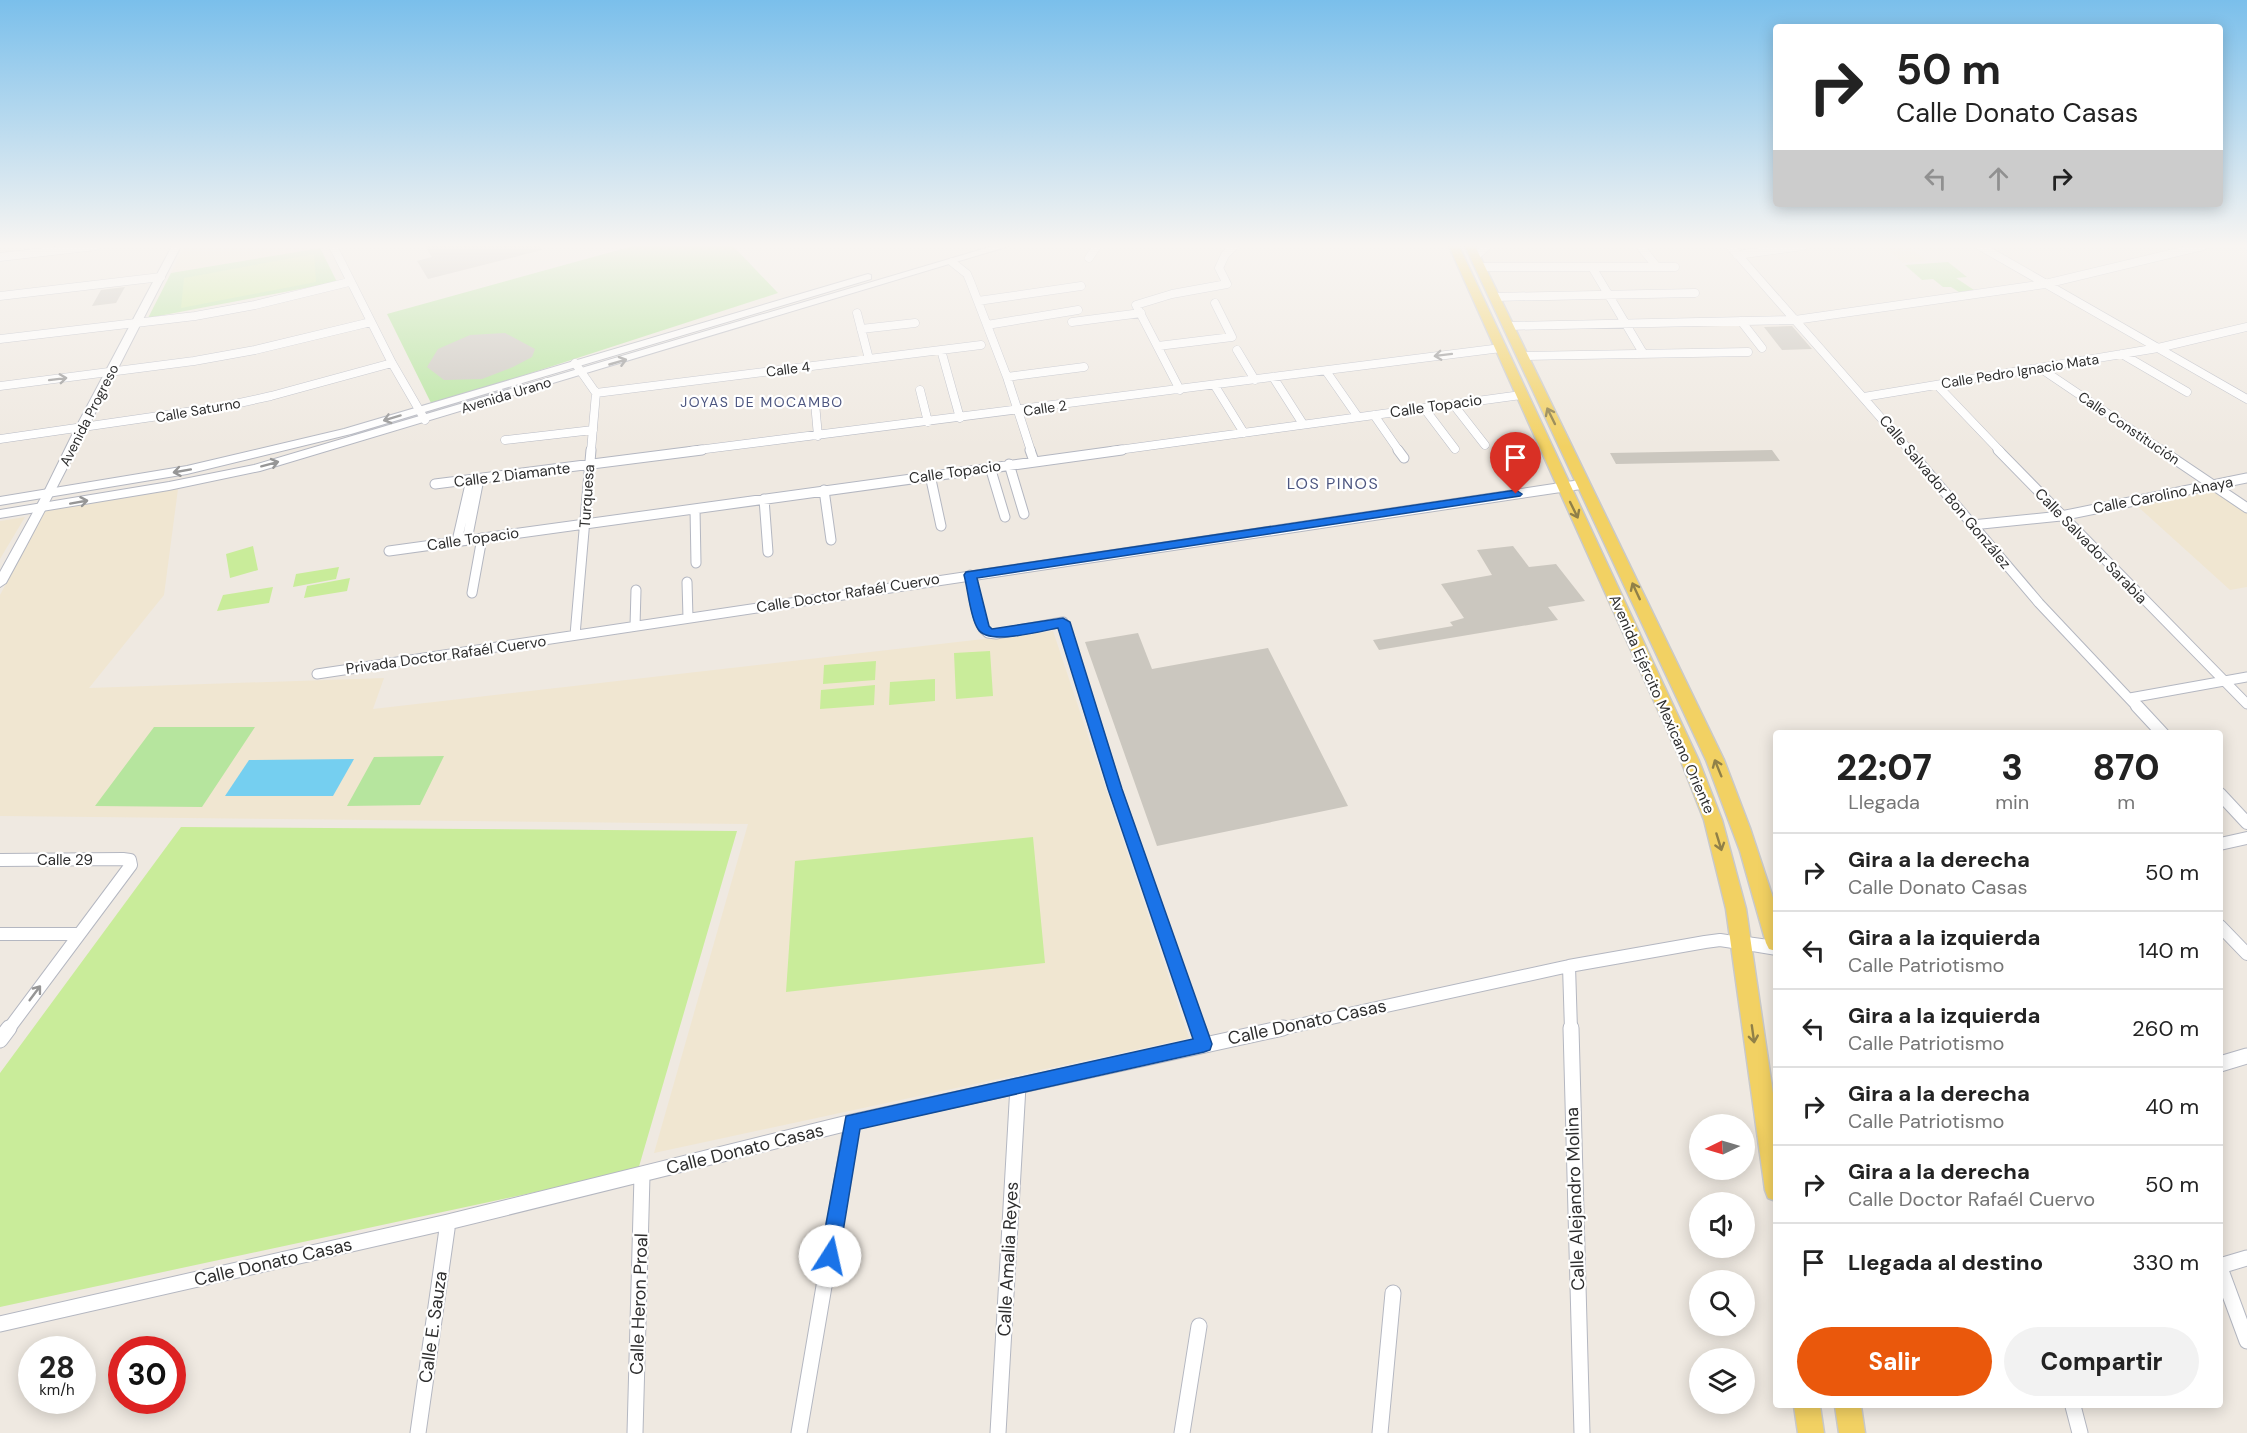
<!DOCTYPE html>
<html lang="es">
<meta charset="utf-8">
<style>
body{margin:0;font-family:"DM Sans",sans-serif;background:#f2f2f2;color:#222;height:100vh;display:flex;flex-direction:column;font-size:22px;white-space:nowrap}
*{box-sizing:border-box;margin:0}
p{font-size:20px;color:#767676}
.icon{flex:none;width:33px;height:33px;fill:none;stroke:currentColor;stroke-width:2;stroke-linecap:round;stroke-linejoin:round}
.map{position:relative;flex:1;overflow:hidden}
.side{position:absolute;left:1773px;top:730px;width:450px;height:678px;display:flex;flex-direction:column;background:#fff;border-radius:6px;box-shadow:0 3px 15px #0003}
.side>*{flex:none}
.top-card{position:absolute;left:1773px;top:24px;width:450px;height:183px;border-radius:6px;box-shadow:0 3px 15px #0003;background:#fff;color:#222;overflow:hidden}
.needle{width:39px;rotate:265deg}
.tools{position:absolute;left:1689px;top:1114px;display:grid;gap:12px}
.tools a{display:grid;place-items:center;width:66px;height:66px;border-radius:50%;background:#fff;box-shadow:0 3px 15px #0003;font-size:30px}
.speed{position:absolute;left:18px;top:1336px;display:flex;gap:12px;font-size:30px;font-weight:700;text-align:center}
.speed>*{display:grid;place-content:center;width:78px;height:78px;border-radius:50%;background:#fff;box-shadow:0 3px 15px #0003;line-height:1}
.speed small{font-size:15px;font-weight:400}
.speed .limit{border:9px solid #d22;background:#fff;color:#111}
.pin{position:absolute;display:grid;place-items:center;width:51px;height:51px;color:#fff;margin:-62px -26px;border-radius:50% 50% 50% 0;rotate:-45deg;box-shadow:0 0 6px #0007}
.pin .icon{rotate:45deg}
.me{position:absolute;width:66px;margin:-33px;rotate:10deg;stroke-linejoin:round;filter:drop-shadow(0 0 4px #0008)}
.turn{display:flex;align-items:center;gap:21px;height:126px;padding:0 24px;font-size:27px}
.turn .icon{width:78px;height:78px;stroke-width:2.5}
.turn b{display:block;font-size:42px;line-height:51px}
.lanes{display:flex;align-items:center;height:57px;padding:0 24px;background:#0003;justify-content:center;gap:30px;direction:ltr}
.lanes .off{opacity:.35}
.eta{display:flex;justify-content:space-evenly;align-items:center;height:102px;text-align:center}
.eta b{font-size:36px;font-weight:800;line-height:42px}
.primary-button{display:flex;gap:12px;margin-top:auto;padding:12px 24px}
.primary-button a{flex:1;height:69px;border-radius:36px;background:#ea580c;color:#fff;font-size:24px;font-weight:800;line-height:69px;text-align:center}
.primary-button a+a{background:#f2f2f2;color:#222}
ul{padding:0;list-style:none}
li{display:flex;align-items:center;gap:18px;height:78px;padding:0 24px;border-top:2px solid #e0e0e0}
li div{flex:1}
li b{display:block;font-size:22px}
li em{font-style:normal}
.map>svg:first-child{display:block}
.education{fill:#f0e6d1}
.green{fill:#b6e59e}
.pitch{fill:#c9ec9a}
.water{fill:#75cff0}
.building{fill:#cbc7bf}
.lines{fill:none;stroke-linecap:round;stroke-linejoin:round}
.minor-far3-casing{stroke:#b4b7c1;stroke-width:9}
.minor-far2-casing{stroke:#b4b7c1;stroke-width:11}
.minor-far1-casing{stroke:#b4b7c1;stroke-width:14}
.minor-casing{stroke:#b4b7c1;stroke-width:17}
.tertiary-casing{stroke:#b4b7c1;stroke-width:2}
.secondary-casing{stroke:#b4b7c1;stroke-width:2}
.primary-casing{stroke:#c9c9c9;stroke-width:3}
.minor-far3{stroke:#fff;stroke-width:8}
.minor-far2{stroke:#fff;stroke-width:9}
.minor-far1{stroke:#fff;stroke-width:12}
.minor{stroke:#fff;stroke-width:15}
.tertiary{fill:#fff;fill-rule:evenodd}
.secondary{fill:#fff;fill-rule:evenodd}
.primary{fill:#f2d163;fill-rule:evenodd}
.oneway{stroke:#969696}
.oneway2{stroke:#908048}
.route{fill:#1a73e8;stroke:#114b97;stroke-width:1.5}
.labels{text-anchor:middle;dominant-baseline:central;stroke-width:4.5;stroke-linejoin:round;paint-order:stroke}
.far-street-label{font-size:14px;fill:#2e2e2e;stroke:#fff}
.far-neighbourhood-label{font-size:14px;letter-spacing:1.5px;fill:#4d5680;stroke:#fff}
.street-label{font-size:15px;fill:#2e2e2e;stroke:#fff}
.neighbourhood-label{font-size:16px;letter-spacing:1.5px;fill:#4d5680;stroke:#fff}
.near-street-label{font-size:18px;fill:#2e2e2e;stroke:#fff}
</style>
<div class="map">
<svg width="2247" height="1433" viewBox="0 0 2247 1433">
<rect width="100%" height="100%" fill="#efe9e1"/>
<path class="education" d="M184 246H319L320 248 171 273Z
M1883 246H1908L1927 261 1903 263Z
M178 489 164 595 89 688 384 678 373 709 1053 631 1189 1038 654 1153 748 824 0 816V595L46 508Z
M2212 489 2247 513V587L2230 590 2135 504Z
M25 517 0 559V521Z"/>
<path class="green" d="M633 246H733L778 293 432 405 387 314Z
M320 248 337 282 148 318 171 273Z
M1948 262 1967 277 1956 278 1974 290 1959 292 1951 287H1943L1933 279 1922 280 1905 265Z
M154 727H255L202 807 95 806Z
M444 756 420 805 347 806 374 757Z"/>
<path class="pitch" d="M314 254 316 282 181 308 184 278Z
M253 546 258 570 230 578 226 554Z
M339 567 336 579 293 587 296 574Z
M350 578 347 591 304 598 307 586Z
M273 587 269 603 217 611 223 595Z
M990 651 993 696 956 699 954 653Z
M876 661 875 680 823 684 824 665Z
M935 679V701L889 705 890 682Z
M875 685 874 705 820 709 821 690Z
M181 827 737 831 638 1170 0 1307V1073Z
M1033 837 1045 963 786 992 795 861Z"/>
<path class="water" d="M354 759 333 796H225L249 760Z"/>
<path class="building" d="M425 246H541L542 250 428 279 417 261 432 257Z
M125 287 116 303 92 306 101 290Z
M1792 326 1812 349 1782 350 1764 327Z
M505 333 535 349 532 357 513 367 482 379 444 380 427 367 438 349 470 335Z
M1772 450 1780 461 1616 464 1610 453Z
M1513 546 1529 567 1556 564 1585 601 1548 607 1558 620 1379 650 1373 640 1453 626 1450 622 1464 618 1441 584 1492 575 1477 550Z
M1138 633 1152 669 1268 648 1348 806 1157 846 1085 642Z"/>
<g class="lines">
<g class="minor-far3-casing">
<path id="minor-far3" d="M333 246 392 363 425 420
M1640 246 1657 267
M1730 246 1910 451
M1980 246 2247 399
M1737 255 1803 246
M0 257 96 246
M1475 257 1487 246
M1089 258 1097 246
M952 262 967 274 970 281 1007 377 1031 451
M1480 267H1675
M1592 267 1643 353
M0 296 161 277
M1494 297 1695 293
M978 301 1081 286
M857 313 869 359
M1741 321 1762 348
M1072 322 1141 313
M987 325 1078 310
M1508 326 1795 320 2045 284 2203 246
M861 329 915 323
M0 339 195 316 255 305 349 282
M1158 346 1232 337 1215 303
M941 350 960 418
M1237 350 1255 380
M2122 354 2187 392
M1522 356 1748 352
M575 363 596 393 591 451
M2040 368 2163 451
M1326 371 1358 417
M1007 377 1084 367
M1273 377 1303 424
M1937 385 2000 451
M0 386 194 361 255 350 371 322
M1215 386 1244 433
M920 390 928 422
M1180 390 1136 305 1172 294 1227 284 1219 268 1225 255 1234 246
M596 393 981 345
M1864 397 2158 348 2247 327
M815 403 818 436
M1453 404 1485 445
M1424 408 1455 449
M1374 415 1399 451
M0 439 221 407 271 396 392 363
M505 440 593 430
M690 451 1501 348
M1111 451 1521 395"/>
</g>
<g class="minor-far2-casing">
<path id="minor-far2" d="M1030 450 1034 461
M1398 450 1404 458
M1909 450 2039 603 2138 708
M1998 450 2247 704
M2161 450 2247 508
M1009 464 1024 514
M990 467 1005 517
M930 475 941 526
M435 484 702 450
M824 490 831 540
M764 499 768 552
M695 509 696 563
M1972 525 2061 516 2247 478
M467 540 479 479
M457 541 471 480
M389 551 1122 450
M970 575 983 628 988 633 996 634 1063 622 1090 708
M687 582 688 618
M472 593 482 538
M635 626 636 590
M575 635 591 450
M317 674 1584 484
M2130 698 2247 677"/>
</g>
<g class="minor-far1-casing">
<path id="minor-far1" d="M1089 706 1115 789 1199 1030
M2137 706 2163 734
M2220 794 2247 823
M0 860 123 859 130 860 131 865 8 1030
M2220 926 2247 954
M0 934H79
M1569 966 1571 1030
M1276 1030 1569 966 1705 942 1720 940 1740 943"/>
</g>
<g class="minor-casing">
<path id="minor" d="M1198 1028 1204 1044
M1571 1028 1582 1433
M0 1040 9 1028
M2220 1064 2247 1056
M2220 1266 2247 1258
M2220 1268 2247 1341
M0 1324 448 1222 852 1122 1283 1028
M2073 1406 2080 1433
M418 1433 448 1222
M635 1433 642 1176
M799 1433 852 1122
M998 1433 1018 1086
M1182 1433 1199 1326
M1380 1433 1393 1293"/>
</g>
<g class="tertiary-casing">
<path id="tertiary" d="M172 246H181C122 358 67 472 6 583L0 587V572L43 494 75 429Z
M2247 832V844L2220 850V838Z
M1740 936 1776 941V955L1734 948 1732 943 1734 938Z"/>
</g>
<g class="secondary-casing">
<path id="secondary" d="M993 246H1009L260 471 169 490 0 518V510L169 482 254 465Z
M868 274 871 275V279L351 434 187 474 0 505V497L187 466 344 429Z"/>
</g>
<g class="primary-casing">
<path id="primary" d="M1449 246H1459L1699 761 1722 820 1746 909 1776 1114V1201L1768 1198 1765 1190 1726 909 1704 820 1681 761Z
M1465 246H1475L1724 760 1750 828 1776 907V951L1769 949 1766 943 1740 851 1706 760Z
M1794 1406H1820L1824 1433H1798Z
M1835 1406H1861L1865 1433H1839Z"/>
</g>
<use href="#minor-far3" class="minor-far3"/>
<use href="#minor-far2" class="minor-far2"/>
<use href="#minor-far1" class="minor-far1"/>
<use href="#minor" class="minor"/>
<use href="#tertiary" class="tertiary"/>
<use href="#secondary" class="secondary"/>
<use href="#primary" class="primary"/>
</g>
<defs><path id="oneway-shaft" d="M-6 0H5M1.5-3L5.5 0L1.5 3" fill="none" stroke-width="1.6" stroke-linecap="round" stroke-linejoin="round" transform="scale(1.5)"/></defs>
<g class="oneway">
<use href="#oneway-shaft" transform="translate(1443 355) rotate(173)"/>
<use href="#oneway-shaft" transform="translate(618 362) rotate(-16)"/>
<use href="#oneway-shaft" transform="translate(58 379) rotate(-7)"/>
<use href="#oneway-shaft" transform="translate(392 418) rotate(163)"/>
<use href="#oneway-shaft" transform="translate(270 464) rotate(-15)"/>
<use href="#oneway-shaft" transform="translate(182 471) rotate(170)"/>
<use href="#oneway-shaft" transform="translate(79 502) rotate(-10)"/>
<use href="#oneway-shaft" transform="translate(35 993) rotate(-53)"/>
</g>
<g class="oneway2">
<use href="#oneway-shaft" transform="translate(1551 416) rotate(-116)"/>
<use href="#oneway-shaft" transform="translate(1574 510) rotate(64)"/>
<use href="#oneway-shaft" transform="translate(1636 591) rotate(-115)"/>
<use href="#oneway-shaft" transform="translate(1718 768) rotate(-112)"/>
<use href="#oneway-shaft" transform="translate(1719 842) rotate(73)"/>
<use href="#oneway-shaft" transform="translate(1753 1034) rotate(82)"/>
</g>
<linearGradient id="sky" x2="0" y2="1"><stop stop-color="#7abfeb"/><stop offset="0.55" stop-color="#f8f5f2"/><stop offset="1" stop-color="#f8f5f2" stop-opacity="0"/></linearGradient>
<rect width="2247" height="447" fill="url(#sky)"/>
<path class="route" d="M1516 490 1522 494 1520 496 977 578 989 626 992 629 1063 618 1070 622 1122 789 1212 1044 1210 1050 1204 1052 860 1129 839 1256 836 1262 830 1265 823 1262 820 1256 846 1116 1193 1039 1108 789 1058 628C1041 631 988 646 978 629 970 618 968 589 964 575L966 572Z"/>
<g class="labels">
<g class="far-street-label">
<text transform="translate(788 369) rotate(-7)">Calle 4</text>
<text transform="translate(2020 371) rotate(-9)">Calle Pedro Ignacio Mata</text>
<text transform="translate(506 395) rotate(-17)">Avenida Urano</text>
<text transform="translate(1045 408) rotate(-8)">Calle 2</text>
<text transform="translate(198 410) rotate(-10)">Calle Saturno</text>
<text transform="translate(89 415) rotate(-63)">Avenida Progreso</text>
<text transform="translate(2129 428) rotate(34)">Calle Constitución</text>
</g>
<g class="far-neighbourhood-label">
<text x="762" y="402">JOYAS DE MOCAMBO</text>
</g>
<g class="street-label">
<text transform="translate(1436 406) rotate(-8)">Calle Topacio</text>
<text transform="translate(955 472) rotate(-8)">Calle Topacio</text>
<text transform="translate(512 475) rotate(-7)">Calle 2 Diamante</text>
<text transform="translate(1945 492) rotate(50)">Calle Salvador Bon González</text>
<text transform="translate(2163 495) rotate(-11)">Calle Carolino Anaya</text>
<text transform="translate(587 496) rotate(-86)">Turquesa</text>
<text transform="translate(473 539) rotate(-8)">Calle Topacio</text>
<text transform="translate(2091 546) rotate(46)">Calle Salvador Sarabia</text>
<text transform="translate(848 593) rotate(-9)">Calle Doctor Rafaél Cuervo</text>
<text transform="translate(446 655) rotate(-8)">Privada Doctor Rafaél Cuervo</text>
<text transform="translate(1662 704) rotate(66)">Avenida Ejército Mexicano Oriente</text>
<text x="65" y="860">Calle 29</text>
</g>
<g class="neighbourhood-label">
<text x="1333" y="483">LOS PINOS</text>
</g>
<g class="near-street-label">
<text transform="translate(1307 1022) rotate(-12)">Calle Donato Casas</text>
<text transform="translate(745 1149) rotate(-14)">Calle Donato Casas</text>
<text transform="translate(1575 1199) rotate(-92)">Calle Alejandro Molina</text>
<text transform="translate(1008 1259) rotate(-87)">Calle Amalia Reyes</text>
<text transform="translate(273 1262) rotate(-13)">Calle Donato Casas</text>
<text transform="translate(639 1304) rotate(-88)">Calle Heron Proal</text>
<text transform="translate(433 1327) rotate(-82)">Calle E. Sauza</text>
</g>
</g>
</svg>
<div class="tools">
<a><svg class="needle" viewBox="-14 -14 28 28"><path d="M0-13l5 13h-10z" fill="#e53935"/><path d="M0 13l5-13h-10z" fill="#767676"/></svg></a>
<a><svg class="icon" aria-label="sound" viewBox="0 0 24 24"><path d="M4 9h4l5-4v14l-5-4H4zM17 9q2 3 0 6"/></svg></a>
<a><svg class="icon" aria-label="search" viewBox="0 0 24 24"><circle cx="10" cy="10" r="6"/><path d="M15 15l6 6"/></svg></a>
<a><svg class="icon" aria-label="layers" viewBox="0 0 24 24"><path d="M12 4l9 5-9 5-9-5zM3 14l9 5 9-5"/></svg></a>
</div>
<div class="speed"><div>28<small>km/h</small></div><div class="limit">30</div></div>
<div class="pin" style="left:1516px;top:494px;background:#d93025"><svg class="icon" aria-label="arrive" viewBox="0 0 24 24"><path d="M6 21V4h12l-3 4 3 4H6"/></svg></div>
<svg class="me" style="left:830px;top:1256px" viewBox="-20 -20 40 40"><circle r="19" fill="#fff"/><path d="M0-13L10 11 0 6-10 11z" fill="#1a73e8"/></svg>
<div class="top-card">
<div class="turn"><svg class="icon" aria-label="right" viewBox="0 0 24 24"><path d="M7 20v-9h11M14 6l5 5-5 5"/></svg><div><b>50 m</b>Calle Donato Casas</div></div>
<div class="lanes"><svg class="icon off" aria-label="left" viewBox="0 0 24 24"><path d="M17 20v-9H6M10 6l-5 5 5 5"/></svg><svg class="icon off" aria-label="ahead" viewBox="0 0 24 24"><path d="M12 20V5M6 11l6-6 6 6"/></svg><svg class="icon" aria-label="right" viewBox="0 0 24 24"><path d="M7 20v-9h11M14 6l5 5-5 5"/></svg></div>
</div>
<section class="side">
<div class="eta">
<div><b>22:07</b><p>Llegada</p></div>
<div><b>3</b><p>min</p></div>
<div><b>870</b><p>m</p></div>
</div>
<ul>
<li><svg class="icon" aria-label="right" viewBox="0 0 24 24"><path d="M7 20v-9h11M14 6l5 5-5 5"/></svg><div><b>Gira a la derecha</b><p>Calle Donato Casas</p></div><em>50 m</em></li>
<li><svg class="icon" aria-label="left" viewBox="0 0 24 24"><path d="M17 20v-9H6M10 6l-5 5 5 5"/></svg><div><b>Gira a la izquierda</b><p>Calle Patriotismo</p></div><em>140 m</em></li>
<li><svg class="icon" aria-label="left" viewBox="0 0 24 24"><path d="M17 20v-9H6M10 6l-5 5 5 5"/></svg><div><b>Gira a la izquierda</b><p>Calle Patriotismo</p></div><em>260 m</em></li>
<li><svg class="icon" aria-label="right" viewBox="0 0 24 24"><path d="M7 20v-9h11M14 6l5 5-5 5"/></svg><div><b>Gira a la derecha</b><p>Calle Patriotismo</p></div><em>40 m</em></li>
<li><svg class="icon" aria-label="right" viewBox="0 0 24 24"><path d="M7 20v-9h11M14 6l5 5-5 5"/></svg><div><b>Gira a la derecha</b><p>Calle Doctor Rafaél Cuervo</p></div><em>50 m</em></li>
<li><svg class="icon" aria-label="arrive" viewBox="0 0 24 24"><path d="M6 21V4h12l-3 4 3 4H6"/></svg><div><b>Llegada al destino</b></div><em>330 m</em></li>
</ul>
<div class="primary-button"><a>Salir</a><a>Compartir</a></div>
</section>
</div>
